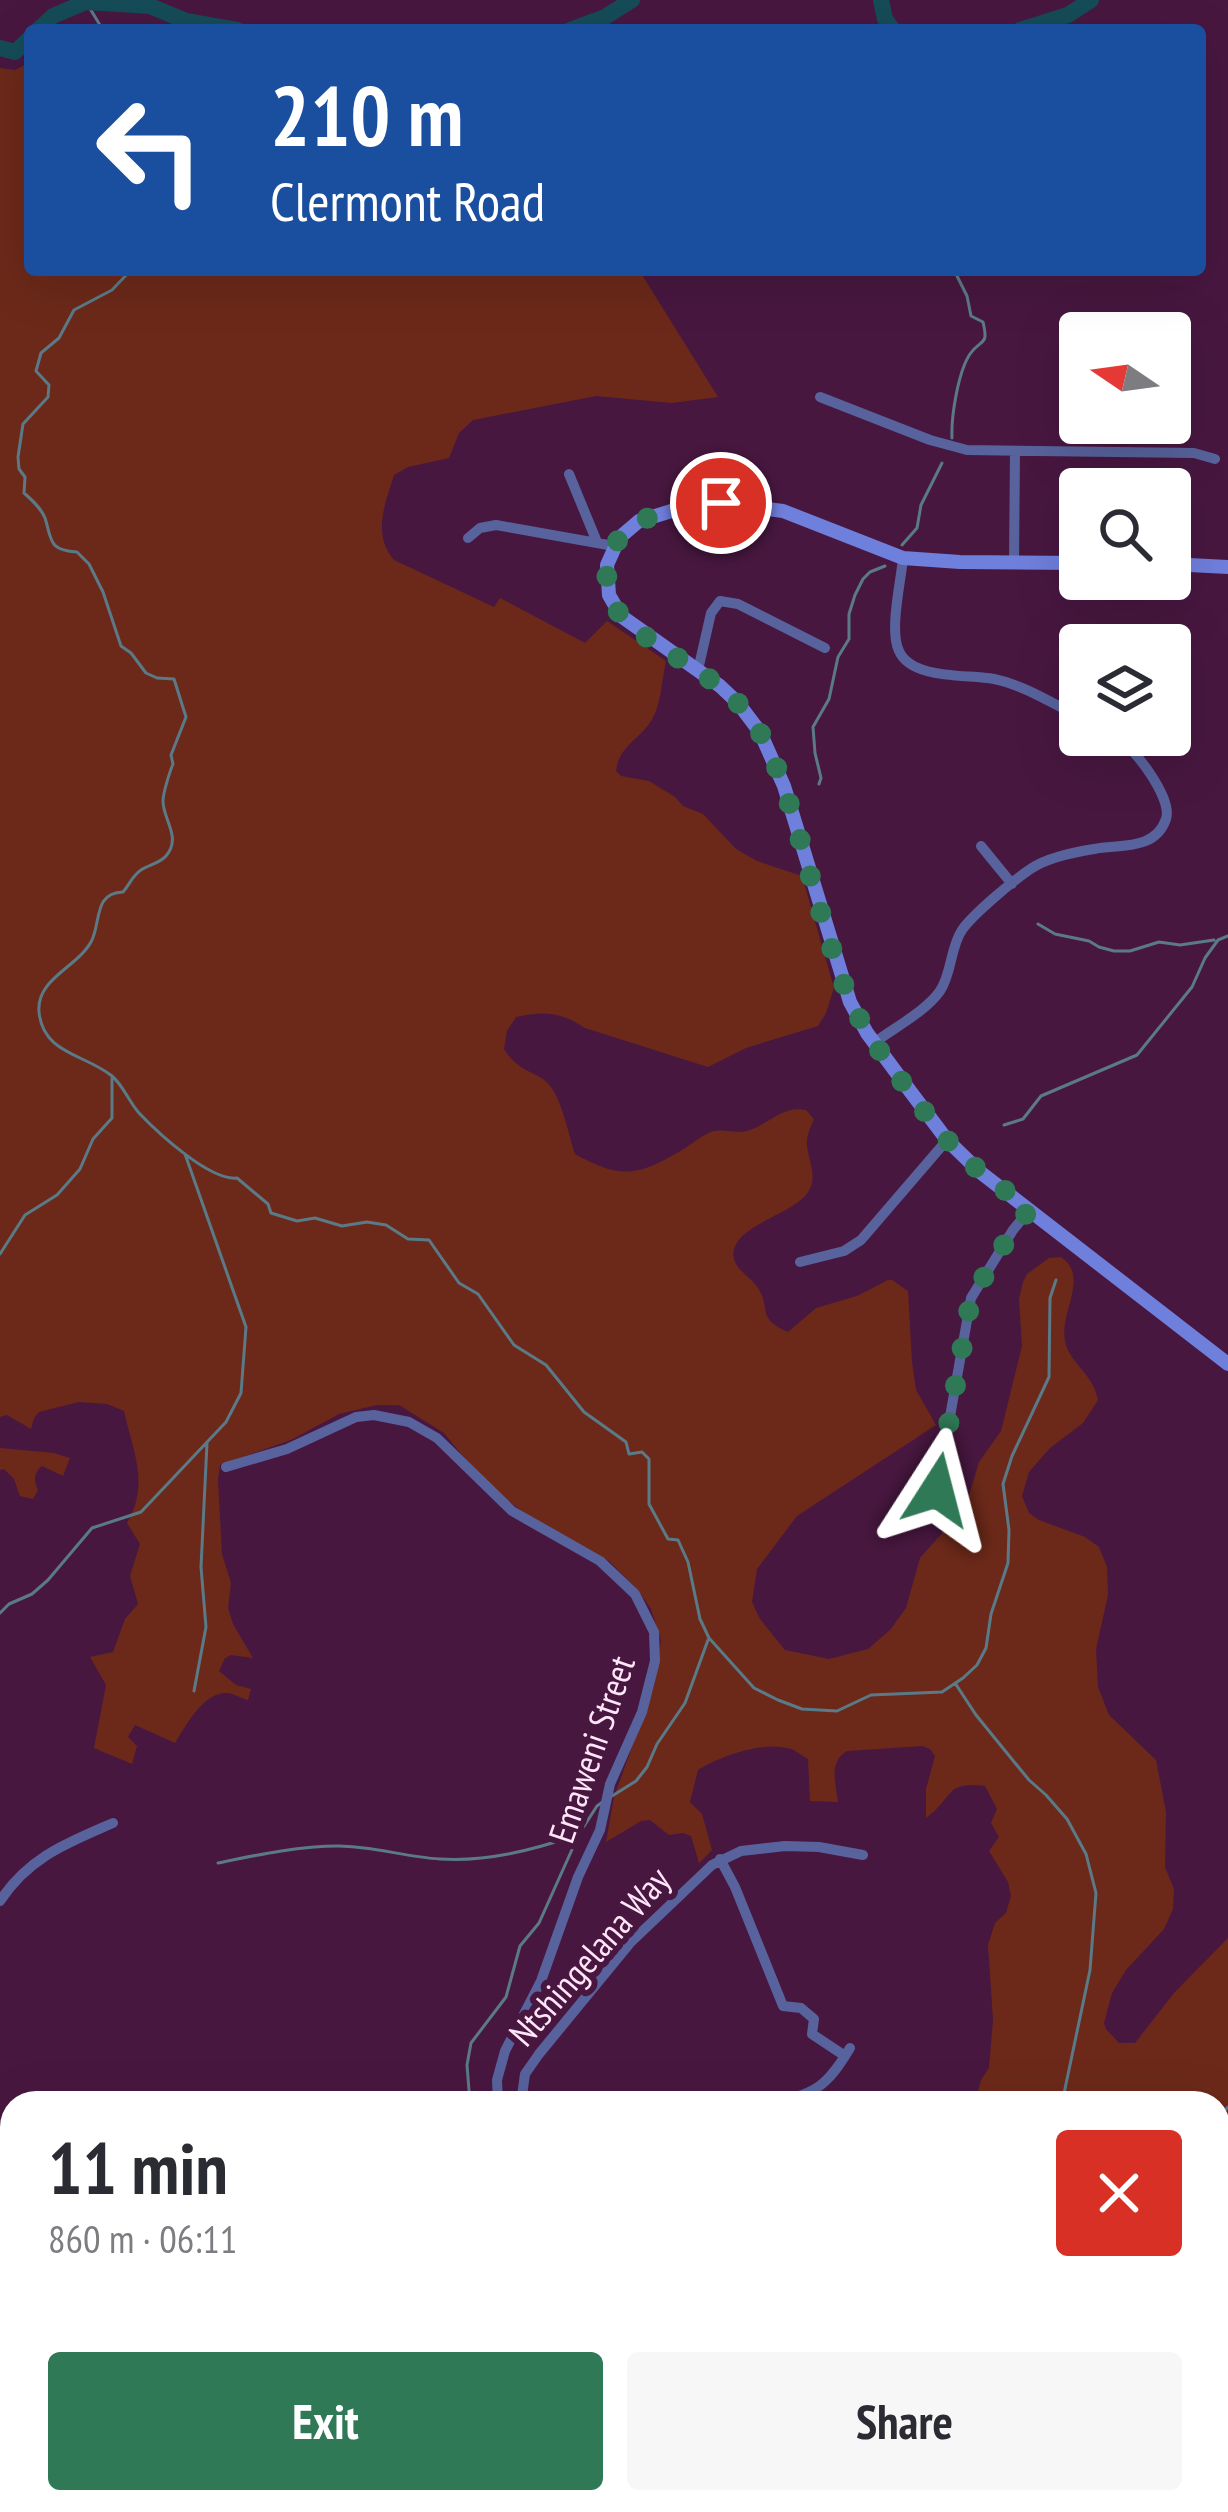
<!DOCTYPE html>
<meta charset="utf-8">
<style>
body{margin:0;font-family:"PT Sans Narrow",sans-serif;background:#f7f7f7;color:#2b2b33;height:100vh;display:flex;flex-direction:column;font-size:45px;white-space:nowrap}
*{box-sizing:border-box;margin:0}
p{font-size:39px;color:#7c7c81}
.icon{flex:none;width:66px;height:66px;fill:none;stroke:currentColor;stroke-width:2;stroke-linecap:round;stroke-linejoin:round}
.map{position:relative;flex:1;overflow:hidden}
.side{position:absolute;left:0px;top:2091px;width:1230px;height:423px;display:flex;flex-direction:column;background:#fff;border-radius:36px 36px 0 0;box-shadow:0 12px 48px #0002}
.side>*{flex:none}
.hud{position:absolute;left:24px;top:24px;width:1182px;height:252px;border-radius:12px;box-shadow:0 12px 48px #0002;background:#1a4fa0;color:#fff;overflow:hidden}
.needle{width:78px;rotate:283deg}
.controls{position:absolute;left:1059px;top:312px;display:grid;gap:24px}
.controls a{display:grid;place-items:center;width:132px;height:132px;border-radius:12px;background:#fff;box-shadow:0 12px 48px #0002;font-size:60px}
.pin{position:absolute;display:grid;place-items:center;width:102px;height:102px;color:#fff;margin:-51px;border:6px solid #fff;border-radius:50%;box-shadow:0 3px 12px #0007}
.me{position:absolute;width:132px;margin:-66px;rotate:9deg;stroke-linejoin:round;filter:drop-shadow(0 0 9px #0008)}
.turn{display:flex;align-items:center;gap:42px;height:252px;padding:0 48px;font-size:54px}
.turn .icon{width:156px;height:156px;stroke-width:2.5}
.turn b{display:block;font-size:84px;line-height:102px}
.round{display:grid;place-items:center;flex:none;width:126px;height:126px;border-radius:12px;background:#f7f7f7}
.overview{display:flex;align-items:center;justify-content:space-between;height:204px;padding:0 48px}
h1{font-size:72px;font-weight:700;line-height:90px}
.cta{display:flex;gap:24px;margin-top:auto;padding:24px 48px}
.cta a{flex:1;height:138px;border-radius:12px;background:#2f7956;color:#fff;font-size:48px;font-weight:700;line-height:138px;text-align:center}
.cta a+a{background:#f7f7f7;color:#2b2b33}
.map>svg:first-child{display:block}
.green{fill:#6c2919}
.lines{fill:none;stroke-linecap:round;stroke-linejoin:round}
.stream{stroke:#5b7a88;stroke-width:3}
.river{stroke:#154c58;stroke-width:16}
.street{stroke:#58639d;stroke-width:10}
.secondary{stroke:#6f7fdc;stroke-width:14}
.route{stroke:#2f7956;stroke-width:21;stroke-dasharray:0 37.8}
.labels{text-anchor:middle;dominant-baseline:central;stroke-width:12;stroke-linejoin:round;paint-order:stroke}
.street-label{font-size:36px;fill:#fee5f8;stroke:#481740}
</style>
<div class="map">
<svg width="1228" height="2512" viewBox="0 0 1228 2512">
<rect width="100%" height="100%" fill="#481740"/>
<path class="green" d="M30 62V270H639L718 397 672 403 596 396 473 420 459 433 449 458 408 467 394 475C385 504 372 534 394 560L494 607 500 598 585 643 607 621 666 661C662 679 661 706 651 721 639 740 619 746 616 771L621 776 649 781 675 797 683 806 703 814 736 849 757 861 802 876 834 988 826 1013 818 1026 746 1048 708 1067 585 1028C561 1012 544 1011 516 1017L507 1031 504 1049C520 1075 538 1070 551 1087 563 1104 568 1133 575 1154 624 1182 642 1174 687 1147 694 1142 703 1135 711 1132 722 1128 736 1134 747 1131 770 1124 782 1105 806 1110L814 1119C810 1128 806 1137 807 1146 809 1162 818 1177 808 1192 793 1216 727 1226 734 1259 737 1271 752 1278 758 1288 772 1310 755 1317 788 1332L816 1308 857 1296 888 1280H892L908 1291 912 1362 916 1390 936 1425 797 1516 757 1569 752 1602 760 1619 785 1650 829 1659 868 1649 890 1630 906 1608 920 1558 961 1512 967 1502 979 1462 1001 1431 1022 1346 1019 1299 1023 1282 1027 1274 1049 1258 1061 1257C1090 1277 1059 1312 1065 1341 1069 1363 1093 1373 1098 1400L1083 1423 1050 1448 1029 1472 1022 1496 1029 1513 1039 1520 1085 1537 1099 1547 1107 1567 1108 1595 1096 1649 1098 1687 1109 1715 1156 1760 1166 1812 1165 1867 1174 1889 1173 1909 1164 1929 1126 1970 1112 1993 1104 2023 1106 2029 1119 2043H1135L1174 1993 1228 1938V2128L1218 2154V2103H975L981 2080 989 2068 993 2020 988 1945 995 1923 1006 1913 1011 1896 1008 1882 989 1851 999 1837 991 1823 997 1809 985 1786C944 1781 954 1798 926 1818V1789L935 1756 930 1749 922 1746 847 1751C828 1762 836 1784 838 1802L810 1801 808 1759C802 1756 797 1751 791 1749 766 1740 719 1756 698 1770L690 1802 702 1814 712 1850 699 1863 691 1836 683 1833 669 1835 650 1820 641 1821 606 1842 614 1797 654 1686 661 1640 651 1609 638 1590 609 1561 546 1528 505 1499 474 1470 444 1433 399 1405H377L339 1414 291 1440 220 1465 218 1480 222 1554 231 1583 228 1608 233 1624 253 1658 231 1655 225 1658 219 1671 236 1685 251 1689 248 1700C241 1698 235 1694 228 1693 204 1691 186 1725 175 1743L135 1725 128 1737 137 1746 132 1764 94 1748 106 1685 90 1657 113 1652 125 1619 138 1604 130 1576 140 1544 127 1523C150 1484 133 1452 124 1411L107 1404 79 1402 39 1412 34 1418 31 1429 7 1415 0 1417V68L15 70Z
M0 1448 54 1453 70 1458 63 1476 42 1466C33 1473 34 1482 38 1490L33 1499 20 1496 14 1479 4 1469 0 1470Z"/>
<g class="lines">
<path class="stream" d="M86 2 103 30
M131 270 112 290 74 310 59 338 41 353 36 371 49 385 48 397 23 424 18 457 19 469 25 477 24 493C32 500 41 508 45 518 52 540 48 550 77 552L89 564 103 592 121 646 131 653 146 673 157 678 174 679 186 717 171 755 173 764C170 771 163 793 163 801 163 820 182 837 166 856 160 863 149 865 141 870 132 876 130 884 123 892 94 893 101 920 92 940 79 967 36 978 39 1012 43 1054 85 1054 112 1076 123 1085 129 1102 139 1113 158 1133 210 1181 237 1178L268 1204 271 1213 297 1221 315 1218 342 1226 367 1222 386 1225 408 1239 429 1240 459 1283 478 1294 514 1345 546 1365 584 1412 626 1442 629 1454 642 1452 649 1459V1504L668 1539 678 1540 688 1562 700 1619 709 1638 754 1688 778 1700 802 1709 837 1711 871 1695 942 1692 963 1678 977 1665 986 1648 991 1614 1008 1563 1009 1530 1003 1484 1012 1456 1049 1377 1050 1298 1056 1280
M952 438C951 417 958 372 970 354 981 338 989 347 983 322L971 316 967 296 954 270
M902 545 917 528 921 505 942 463
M819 784 821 778 815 753 813 727 829 699 838 657 849 639V614L855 595 863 579 870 572 885 566
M1038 924 1055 934 1089 941 1099 947 1114 951H1130L1159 942 1180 945 1214 940
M1004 1125 1023 1119 1041 1096 1137 1055 1192 987 1205 958 1218 940 1228 936
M0 1254 25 1215 57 1195 80 1169 93 1139 112 1118V1078
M0 1613 9 1604 32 1594 48 1580 92 1528 141 1512 226 1422 241 1393 246 1327 185 1154
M955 1683 976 1715 1029 1780 1046 1795 1067 1819 1086 1854 1096 1893 1090 1970 1062 2103
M194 1691 206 1627 201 1567 207 1443
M612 1796 636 1781 647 1767 657 1744 685 1703 708 1640
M218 1863C257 1855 298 1846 338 1846 373 1846 405 1857 440 1859 487 1862 533 1850 577 1835
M470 2103 467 2065 471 2043 506 1997 520 1946 539 1923 579 1834 597 1806 604 1801
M1218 2118 1228 2107
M559 2512 578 2502"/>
<path class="river" d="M881 0 885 19 893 30
M38 30 53 16 86 2 150 6 186 21 237 30
M570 30 605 17 632 0
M1020 30 1068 15 1091 0
M0 48 15 52 30 38"/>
<path class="street" d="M820 397 930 440 967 450 1194 453 1215 459
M569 474 597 542
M468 538 480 528 496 525 614 546
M903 558C901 582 889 630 899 651 912 680 967 674 994 679 1024 685 1053 704 1080 717
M1014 562 1015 451
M698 670 711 613 720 601 738 604 825 648
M981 846 1012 884
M874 1043C895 1027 925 1012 940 991 952 973 950 948 962 930 973 914 1015 879 1032 868 1049 857 1075 852 1094 849 1120 844 1155 851 1166 819 1173 798 1133 746 1115 735
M800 1262 844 1251 861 1240 947 1140
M226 1467 287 1449 356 1417 374 1415 409 1422 437 1438 512 1511 600 1561 635 1594 654 1632 655 1661 642 1712 610 1784 600 1830 578 1877 541 1981 505 2051 497 2080 498 2103
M937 1490 971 1298 1013 1230 1030 1209
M720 1859 735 1887 783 2006 801 2008 814 2019 812 2034 845 2056
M0 1901C29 1857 67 1843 113 1823
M521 2103 525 2074 539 2054 630 1943 712 1865 741 1851 785 1846 819 1847 863 1855
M770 2103C815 2094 826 2088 850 2048
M1218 2321 1228 2316
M0 2371 12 2365
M1218 2392 1228 2410
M0 2410 12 2400
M1218 2439 1228 2446
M690 2502 712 2512
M1020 2502 1033 2512
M1140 2502 1142 2512
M5 2512 12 2500
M310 2512V2502
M844 2512 851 2502"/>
<path class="secondary" d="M1080 563 960 562 903 558 783 511 721 503 681 508 639 521 619 538 607 565 609 595 621 616 720 686 738 703 760 732 784 786 850 1002 867 1033 910 1091 947 1140 980 1172 1228 1364
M1170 564 1228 567
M0 2345 12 2341
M380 2502 381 2512
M920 2502 922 2512
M141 2512 142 2502
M225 2512 226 2502
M771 2512 773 2502"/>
</g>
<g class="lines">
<path class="route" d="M721 503C675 505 603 519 607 579 608 594 614 609 625 620 668 659 727 677 758 729 778 763 789 802 800 839 813 886 826 933 842 979 858 1026 889 1064 918 1103 933 1122 947 1142 965 1158 985 1177 1008 1192 1030 1209L1013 1230 971 1298 937 1490"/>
</g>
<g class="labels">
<g class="street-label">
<text transform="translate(591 1749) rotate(-71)">Emaweni Street</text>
<text transform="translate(589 1956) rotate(-49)">Ntshingelana Way</text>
</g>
</g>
</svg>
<div class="controls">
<a><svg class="needle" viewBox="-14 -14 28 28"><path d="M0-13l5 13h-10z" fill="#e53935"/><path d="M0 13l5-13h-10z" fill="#7c7c81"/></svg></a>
<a><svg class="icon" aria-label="search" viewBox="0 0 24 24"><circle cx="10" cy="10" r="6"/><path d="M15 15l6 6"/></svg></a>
<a><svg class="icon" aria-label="layers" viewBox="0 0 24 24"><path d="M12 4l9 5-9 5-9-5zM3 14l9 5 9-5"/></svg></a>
</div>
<div class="pin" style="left:721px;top:503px;background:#d93025"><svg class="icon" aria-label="arrive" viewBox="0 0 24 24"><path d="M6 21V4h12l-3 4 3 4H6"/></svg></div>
<svg class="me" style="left:937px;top:1490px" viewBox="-20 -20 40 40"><path d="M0-17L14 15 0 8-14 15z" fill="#2f7956" stroke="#fff" stroke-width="4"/></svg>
<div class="hud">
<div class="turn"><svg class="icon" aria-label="left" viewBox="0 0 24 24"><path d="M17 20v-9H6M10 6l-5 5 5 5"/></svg><div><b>210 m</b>Clermont Road</div></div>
</div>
<section class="side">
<div class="overview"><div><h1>11 min</h1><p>860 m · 06:11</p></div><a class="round" style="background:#d93025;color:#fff"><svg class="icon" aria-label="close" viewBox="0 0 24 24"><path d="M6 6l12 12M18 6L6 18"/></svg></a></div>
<div class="cta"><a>Exit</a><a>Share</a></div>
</section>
</div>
